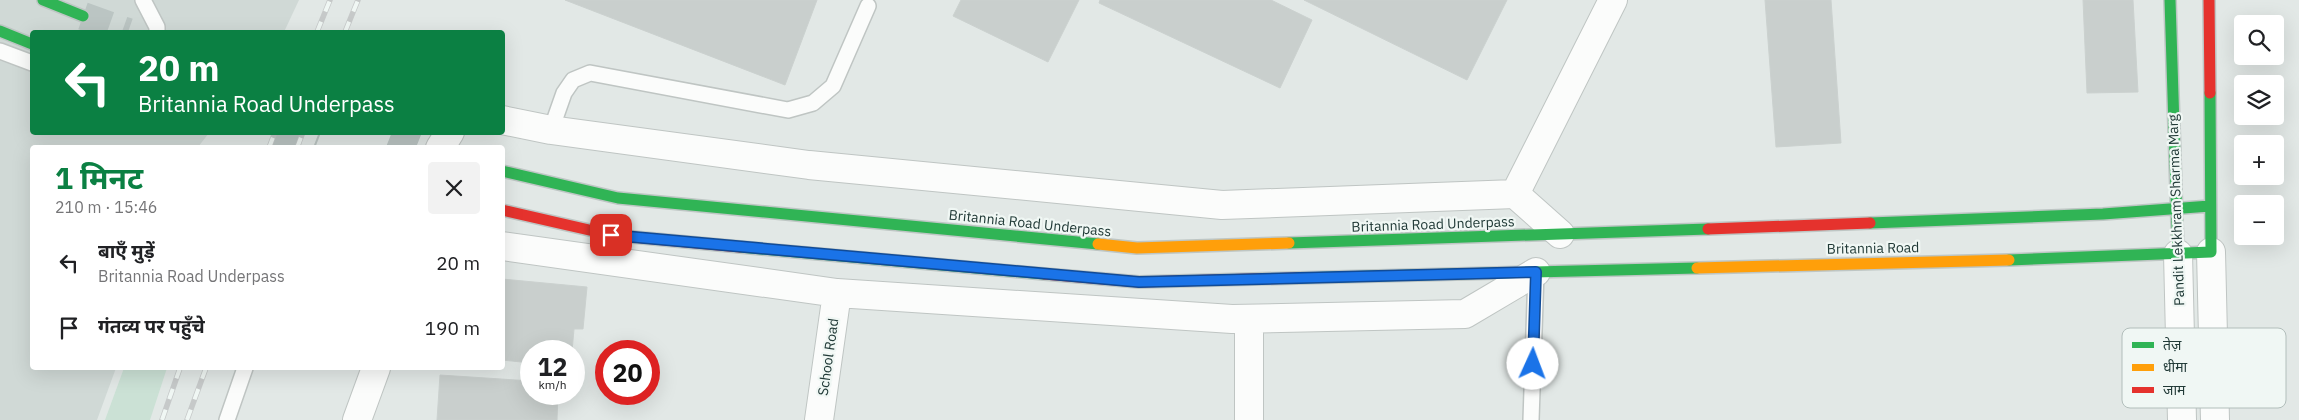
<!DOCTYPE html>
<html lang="hi">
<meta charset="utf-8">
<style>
body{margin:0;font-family:"IBM Plex Sans","Noto Sans Devanagari",sans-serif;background:#f2f2f2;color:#202124;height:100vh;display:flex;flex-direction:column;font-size:19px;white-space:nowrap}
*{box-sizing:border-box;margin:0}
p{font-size:16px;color:#757577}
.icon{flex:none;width:28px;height:28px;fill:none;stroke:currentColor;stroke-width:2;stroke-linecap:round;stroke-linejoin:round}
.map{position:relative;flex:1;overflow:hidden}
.details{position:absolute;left:30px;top:145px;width:475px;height:225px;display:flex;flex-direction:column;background:#fff;border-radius:5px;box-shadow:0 5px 20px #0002}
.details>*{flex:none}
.banner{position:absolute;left:30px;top:30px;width:475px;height:105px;border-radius:5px;box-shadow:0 5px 20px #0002;background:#0b8043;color:#fff;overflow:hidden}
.fabs{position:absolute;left:2234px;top:15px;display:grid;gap:10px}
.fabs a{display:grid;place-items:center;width:50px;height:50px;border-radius:5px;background:#fff;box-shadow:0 5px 20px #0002;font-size:25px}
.speed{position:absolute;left:520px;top:340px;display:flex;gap:10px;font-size:25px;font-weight:700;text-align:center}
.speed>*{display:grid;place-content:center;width:65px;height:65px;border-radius:50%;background:#fff;box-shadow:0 5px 20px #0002;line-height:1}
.speed small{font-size:12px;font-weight:400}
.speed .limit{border:8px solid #d22;background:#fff;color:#111}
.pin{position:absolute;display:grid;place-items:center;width:42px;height:42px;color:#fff;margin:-21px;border-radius:10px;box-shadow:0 2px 8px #0006}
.me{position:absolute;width:55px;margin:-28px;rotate:2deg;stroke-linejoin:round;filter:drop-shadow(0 0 4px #0008)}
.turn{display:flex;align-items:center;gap:18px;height:105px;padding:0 25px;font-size:22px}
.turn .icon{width:65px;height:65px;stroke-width:2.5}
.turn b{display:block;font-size:35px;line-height:42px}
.round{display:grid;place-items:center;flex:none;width:52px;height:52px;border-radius:5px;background:#f2f2f2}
.head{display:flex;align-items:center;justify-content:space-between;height:85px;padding:0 25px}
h1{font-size:30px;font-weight:700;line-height:38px;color:#0b8043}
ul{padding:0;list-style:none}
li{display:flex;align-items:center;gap:15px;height:65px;padding:0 25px}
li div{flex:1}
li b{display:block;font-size:19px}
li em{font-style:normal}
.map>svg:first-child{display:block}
.built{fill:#d0d9d6}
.green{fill:#cbe1d5}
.building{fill:#c9cfcd;stroke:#cbd1cf}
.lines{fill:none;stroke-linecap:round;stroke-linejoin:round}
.secondary-tunnel{stroke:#bbc5c3;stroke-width:28;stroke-dasharray:28 14;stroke-linecap:butt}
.lane-casing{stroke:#bfc5c3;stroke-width:18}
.street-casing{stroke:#bfc5c3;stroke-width:30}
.fast-casing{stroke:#bec6c4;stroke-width:14}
.slow-casing{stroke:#bec6c4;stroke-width:14}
.jam-casing{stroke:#bec6c4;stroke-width:14}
.lane{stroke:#fbfcfb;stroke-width:15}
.street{stroke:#fbfcfb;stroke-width:28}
.fast{stroke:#30b455;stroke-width:11}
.slow{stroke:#ff9f0a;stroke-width:11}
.jam{stroke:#e5322d;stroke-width:11}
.rail-casing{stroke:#c6c9c9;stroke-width:5.5}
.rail{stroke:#f0f7f4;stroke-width:4;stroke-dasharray:11;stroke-linecap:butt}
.route-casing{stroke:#114b97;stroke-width:12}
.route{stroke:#1a73e8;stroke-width:9}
.labels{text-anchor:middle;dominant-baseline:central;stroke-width:4.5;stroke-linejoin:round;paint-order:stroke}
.street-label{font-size:14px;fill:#213a37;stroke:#f0f7f4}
.key{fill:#f0f7f4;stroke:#b2bebb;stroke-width:1}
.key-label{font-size:14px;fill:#213a37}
</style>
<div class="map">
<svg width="2299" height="420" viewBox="0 0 2299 420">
<rect width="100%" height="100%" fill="#e2e8e6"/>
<path class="built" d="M0 0H299L284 32H32V132L209 133 198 147 32 148V368H116L97 420H0Z"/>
<path class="green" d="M124 368H167L150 420H105Z"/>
<path class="building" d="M565 0H817L785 85Z
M961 0H1079L1048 62 953 16Z
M1100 0H1271L1312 20 1280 88 1099 3Z
M1304 0H1507L1467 80Z
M1765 0H1831L1841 143 1776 147Z
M2083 0H2133L2138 92 2087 93Z
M502 279 587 287 583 329H574L572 351H531V363L502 360Z
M440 375 531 381V394H558L557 420H437Z"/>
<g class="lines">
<path class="secondary-tunnel" d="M83 16 128 32
M274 132 315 148
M392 132 432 148"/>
<g class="lane-casing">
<path id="lane" d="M143 0 157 27V32
M0 51 32 63
M551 130 564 93 573 80 590 73 788 110 813 103 833 86 868 6
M227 420 245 368
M1531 420 1536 272"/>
</g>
<g class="street-casing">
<path id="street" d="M502 120 551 130 809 165 1222 205 1515 194 1560 234
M440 148 450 132
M1515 194 1613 0
M502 246 837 293 1232 319 1465 314 1536 272
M2211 252 2215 420
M2178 254 2182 420
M357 420 376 368
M819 420 837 293
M1249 420V319"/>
</g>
<g class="fast-casing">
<path id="fast" d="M43 0 83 16
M2170 0 2178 254
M0 31 32 44
M502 171 618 198 1098 244
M1870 223 2103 214 2210 206
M1289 243 1708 229
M740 247 1044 274
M2009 260 2211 252 2210 93
M1296 278 1697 268"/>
</g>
<g class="slow-casing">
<path id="slow" d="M1098 244 1137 248 1289 243
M1697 268 2009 260"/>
</g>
<g class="jam-casing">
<path id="jam" d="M2209 0 2210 93
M502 210 611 235 740 247
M1708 229 1870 223
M1044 274 1139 282 1296 278"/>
</g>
<use href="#lane" class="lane"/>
<use href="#street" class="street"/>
<use href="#fast" class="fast"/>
<use href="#slow" class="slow"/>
<use href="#jam" class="jam"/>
<g class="rail-casing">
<path id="rail" d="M317 32 330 0
M345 32 358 0
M269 148 275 132
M297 148 303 132
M162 420 180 368
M187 420 206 368"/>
</g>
<use href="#rail" class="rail"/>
</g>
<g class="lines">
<g class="route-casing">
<path id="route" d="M611 235 1139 282 1536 272 1533 364"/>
</g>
<use href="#route" class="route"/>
</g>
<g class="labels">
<g class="street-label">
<text transform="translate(2176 210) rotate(-92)">Pandit Lekkhram Sharma Marg</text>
<text transform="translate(1030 223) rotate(6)">Britannia Road Underpass</text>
<text transform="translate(1433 224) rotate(-2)">Britannia Road Underpass</text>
<text transform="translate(1873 248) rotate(-1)">Britannia Road</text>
<text transform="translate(828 357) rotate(-82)">School Road</text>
</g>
</g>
<rect x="2122" y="328" width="164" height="80" rx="8" class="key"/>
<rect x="2132" y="342" width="22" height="6" fill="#30b455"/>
<rect x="2132" y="364" width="22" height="7" fill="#ff9f0a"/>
<rect x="2132" y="387" width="22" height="6" fill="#e5322d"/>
<g class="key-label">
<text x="2163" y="350">तेज़</text>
<text x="2163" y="372">धीमा</text>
<text x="2163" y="395">जाम</text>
</g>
</svg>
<div class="fabs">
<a><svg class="icon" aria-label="search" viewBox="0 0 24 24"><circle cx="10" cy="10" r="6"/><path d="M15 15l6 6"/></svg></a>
<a><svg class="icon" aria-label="layers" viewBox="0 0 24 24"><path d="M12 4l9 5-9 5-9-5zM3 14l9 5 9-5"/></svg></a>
<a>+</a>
<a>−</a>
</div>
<div class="speed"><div>12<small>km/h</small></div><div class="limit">20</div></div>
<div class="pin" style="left:611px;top:235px;background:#d93025"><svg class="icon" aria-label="arrive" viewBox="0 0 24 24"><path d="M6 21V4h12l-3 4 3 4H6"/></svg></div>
<svg class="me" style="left:1533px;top:364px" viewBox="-20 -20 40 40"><circle r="19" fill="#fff"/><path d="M0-13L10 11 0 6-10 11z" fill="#1a73e8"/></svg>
<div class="banner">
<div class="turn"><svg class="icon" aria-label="left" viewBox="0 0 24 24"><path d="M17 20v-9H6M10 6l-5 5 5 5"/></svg><div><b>20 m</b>Britannia Road Underpass</div></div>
</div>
<section class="details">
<div class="head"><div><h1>1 मिनट</h1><p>210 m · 15:46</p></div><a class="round"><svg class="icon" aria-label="close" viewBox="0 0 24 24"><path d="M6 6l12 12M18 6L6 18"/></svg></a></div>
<ul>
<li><svg class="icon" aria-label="left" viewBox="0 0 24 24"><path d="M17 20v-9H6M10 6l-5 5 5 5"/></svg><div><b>बाएँ मुड़ें</b><p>Britannia Road Underpass</p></div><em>20 m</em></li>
<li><svg class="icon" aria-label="arrive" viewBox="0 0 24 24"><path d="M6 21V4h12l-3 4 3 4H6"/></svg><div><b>गंतव्य पर पहुँचे</b></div><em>190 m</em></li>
</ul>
</section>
</div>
